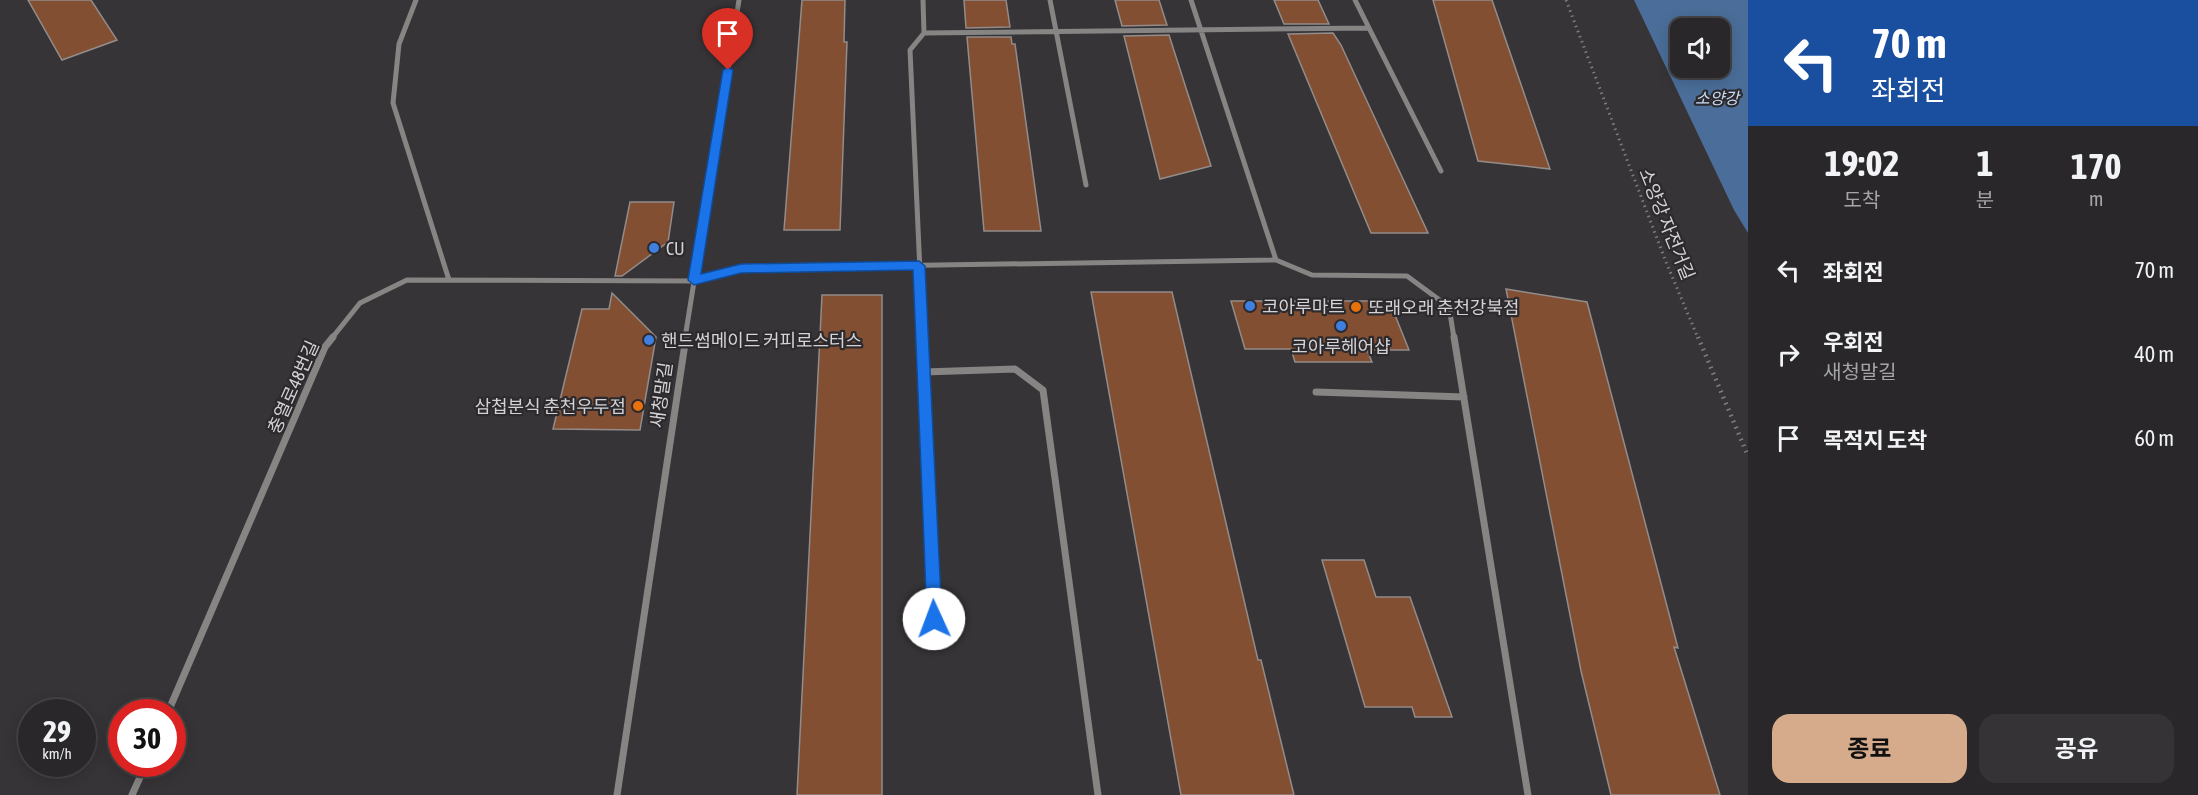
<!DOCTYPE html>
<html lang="ko">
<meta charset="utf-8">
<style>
body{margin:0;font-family:"Asap Condensed","Noto Sans KR",sans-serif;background:#353335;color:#f1f3f6;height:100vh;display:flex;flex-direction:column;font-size:22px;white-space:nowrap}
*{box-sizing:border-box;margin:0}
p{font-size:20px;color:#a5a5a8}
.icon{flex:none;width:33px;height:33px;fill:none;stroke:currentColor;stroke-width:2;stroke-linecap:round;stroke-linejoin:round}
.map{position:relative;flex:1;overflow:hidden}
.drawer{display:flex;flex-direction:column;background:#292729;width:450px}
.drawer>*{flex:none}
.hud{background:#1a4fa0;color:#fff;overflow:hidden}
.buttons{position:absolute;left:1670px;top:18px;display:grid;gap:12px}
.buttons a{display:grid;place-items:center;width:60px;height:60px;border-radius:12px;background:#292729;box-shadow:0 3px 15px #0003,0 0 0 2px #454446;font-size:30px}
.speed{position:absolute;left:18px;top:699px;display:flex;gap:12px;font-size:30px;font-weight:700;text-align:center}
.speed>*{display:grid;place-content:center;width:78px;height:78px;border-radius:50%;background:#292729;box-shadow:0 3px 15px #0003,0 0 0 2px #454446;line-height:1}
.speed small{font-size:15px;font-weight:400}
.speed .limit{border:9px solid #d22;background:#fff;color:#111}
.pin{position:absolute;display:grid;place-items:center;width:51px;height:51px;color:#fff;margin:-62px -26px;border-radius:50% 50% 50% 0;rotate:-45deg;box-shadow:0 0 6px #0007}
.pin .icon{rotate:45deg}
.me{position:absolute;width:66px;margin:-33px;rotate:358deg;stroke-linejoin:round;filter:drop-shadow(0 0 4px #0008)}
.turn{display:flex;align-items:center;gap:21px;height:126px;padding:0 24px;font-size:27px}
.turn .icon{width:78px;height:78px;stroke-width:2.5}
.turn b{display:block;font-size:42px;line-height:51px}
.eta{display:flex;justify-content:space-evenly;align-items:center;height:102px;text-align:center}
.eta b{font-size:36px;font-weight:700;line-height:42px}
.cta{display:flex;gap:12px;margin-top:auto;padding:12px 24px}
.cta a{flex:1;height:69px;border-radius:18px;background:#d6ab8b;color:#111;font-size:24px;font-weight:700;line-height:69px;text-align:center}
.cta a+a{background:#353335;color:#f1f3f6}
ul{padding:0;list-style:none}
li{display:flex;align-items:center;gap:18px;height:84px;padding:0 24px}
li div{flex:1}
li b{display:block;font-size:22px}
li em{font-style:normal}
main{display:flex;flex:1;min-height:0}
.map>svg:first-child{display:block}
.water{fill:#4a6e99;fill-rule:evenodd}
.building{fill:#824f33;stroke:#928c8a;stroke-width:1.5}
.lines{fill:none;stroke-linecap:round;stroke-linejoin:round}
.path-far1{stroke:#7e7b7e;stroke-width:3;stroke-dasharray:1.5 4;stroke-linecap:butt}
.path{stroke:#7e7b7e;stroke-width:4.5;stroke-dasharray:1.5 5;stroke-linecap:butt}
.street-far1{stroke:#878484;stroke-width:5}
.street{stroke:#878484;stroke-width:7}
.route{fill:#1a73e8;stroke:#114b97;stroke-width:1.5}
.shop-dot{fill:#3f7fe0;stroke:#2d2a2d;stroke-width:2}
.food-dot{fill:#e8710a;stroke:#2d2a2d;stroke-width:2}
.labels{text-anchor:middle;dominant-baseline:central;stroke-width:4.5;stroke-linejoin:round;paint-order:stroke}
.far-water-label{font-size:16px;font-style:italic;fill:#c7dcf8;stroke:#2d2a2d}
.street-label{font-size:18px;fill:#d4d2d4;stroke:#2d2a2d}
.poi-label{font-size:18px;fill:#d4d2d4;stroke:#2d2a2d;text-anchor:start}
</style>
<main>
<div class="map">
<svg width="1748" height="795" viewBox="0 0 1748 795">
<rect width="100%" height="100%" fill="#373437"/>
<path class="water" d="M1634 0H1748V233L1734 210ZM1680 28H1719V68H1680Z"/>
<path class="building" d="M28 0H91L117 40 62 60Z
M802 0H845L844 42H847L840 230H784Z
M964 0H1006L1010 27 966 28Z
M1115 0H1159L1167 25 1122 26Z
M1274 0H1318L1329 24H1284Z
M1433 0H1492L1550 169 1478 161Z
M1333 33 1341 45 1428 233H1371L1288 34Z
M1169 35 1211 166 1160 179 1124 36Z
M967 37H1011L1012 44H1015L1041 231H984Z
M630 202H674L668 242 622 276H615Z
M1506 289 1587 302 1678 648 1674 647 1720 795H1611L1581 671Z
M1091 292H1172L1258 660H1261L1294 795H1181Z
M612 293 656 337 640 430 553 429 582 309H609Z
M822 295H882V795H797Z
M1231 301H1370L1395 315 1409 350H1367L1372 362H1295L1291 349H1245Z
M1322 560H1364L1376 597H1410L1452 717H1415L1412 707H1365Z"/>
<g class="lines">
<path class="path-far1" d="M1566 0 1666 262 1698 338"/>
<path class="path" d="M1698 337 1748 456"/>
<path class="street-far1" d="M416 0 399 44 393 103 449 280
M1050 0 1086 185
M1191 0 1276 260
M1355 0 1369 28
M924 33 1369 28 1441 171
M332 338 360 303 407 280 694 281 741 268 1276 260 1312 275 1407 276 1449 307 1454 338
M685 338 739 0
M923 338 910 50 924 33 923 0"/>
<path class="street" d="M923 337 935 619
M1454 337 1528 795
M924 372 1015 369 1043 390 1098 795
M1316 392 1464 397
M168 712 325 347 333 337
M132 795 146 764
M617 795 686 337"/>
</g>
<path class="route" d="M728 67 733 70 701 274 741 264 919 261 925 266 942 619 940 624 934 627 929 624 927 619 913 270 741 273 694 285 688 280 723 70Z"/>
<g class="shop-dot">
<circle cx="654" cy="248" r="6"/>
<circle cx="1250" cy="306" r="6"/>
<circle cx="1341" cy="326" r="6"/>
<circle cx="649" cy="340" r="6"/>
</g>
<g class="food-dot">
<circle cx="1356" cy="307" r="6"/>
<circle cx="638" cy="406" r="6"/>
</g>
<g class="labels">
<g class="far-water-label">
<text x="1717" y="98">소양강</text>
</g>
<g class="street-label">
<text transform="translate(1667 224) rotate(68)">소양강 자전거길</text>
<text transform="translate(293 387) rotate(-66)">충열로48번길</text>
<text transform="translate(661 395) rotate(-82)">새청말길</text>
</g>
<g class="poi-label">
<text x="666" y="248">CU</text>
<text x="1262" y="306">코아루마트</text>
<text x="1368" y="307">또래오래 춘천강북점</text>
<text x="661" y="340">핸드썸메이드 커피로스터스</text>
<text x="1341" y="346" text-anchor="middle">코아루헤어샵</text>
<text x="626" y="406" text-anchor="end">삼첩분식 춘천우두점</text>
</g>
</g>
</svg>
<div class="buttons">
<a><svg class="icon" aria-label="sound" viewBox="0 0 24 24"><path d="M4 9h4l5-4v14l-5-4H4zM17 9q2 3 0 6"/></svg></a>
</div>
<div class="speed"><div>29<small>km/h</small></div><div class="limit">30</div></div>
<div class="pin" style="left:728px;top:70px;background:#d93025"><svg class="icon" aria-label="arrive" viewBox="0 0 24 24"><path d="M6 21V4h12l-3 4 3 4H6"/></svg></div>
<svg class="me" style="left:934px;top:619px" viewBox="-20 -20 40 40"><circle r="19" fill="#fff"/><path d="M0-13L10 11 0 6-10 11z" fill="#1a73e8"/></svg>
</div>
<section class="drawer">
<div class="hud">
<div class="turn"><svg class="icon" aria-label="left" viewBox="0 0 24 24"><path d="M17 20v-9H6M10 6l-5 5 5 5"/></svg><div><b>70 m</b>좌회전</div></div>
</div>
<div class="eta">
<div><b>19:02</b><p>도착</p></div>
<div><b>1</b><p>분</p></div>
<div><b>170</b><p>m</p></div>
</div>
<ul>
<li><svg class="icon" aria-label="left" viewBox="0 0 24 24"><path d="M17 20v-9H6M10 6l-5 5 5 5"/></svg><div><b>좌회전</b></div><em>70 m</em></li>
<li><svg class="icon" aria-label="right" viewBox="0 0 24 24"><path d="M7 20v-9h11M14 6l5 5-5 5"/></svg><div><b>우회전</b><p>새청말길</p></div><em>40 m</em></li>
<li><svg class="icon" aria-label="arrive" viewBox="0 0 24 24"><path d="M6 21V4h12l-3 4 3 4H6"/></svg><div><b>목적지 도착</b></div><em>60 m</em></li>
</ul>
<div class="cta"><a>종료</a><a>공유</a></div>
</section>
</main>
